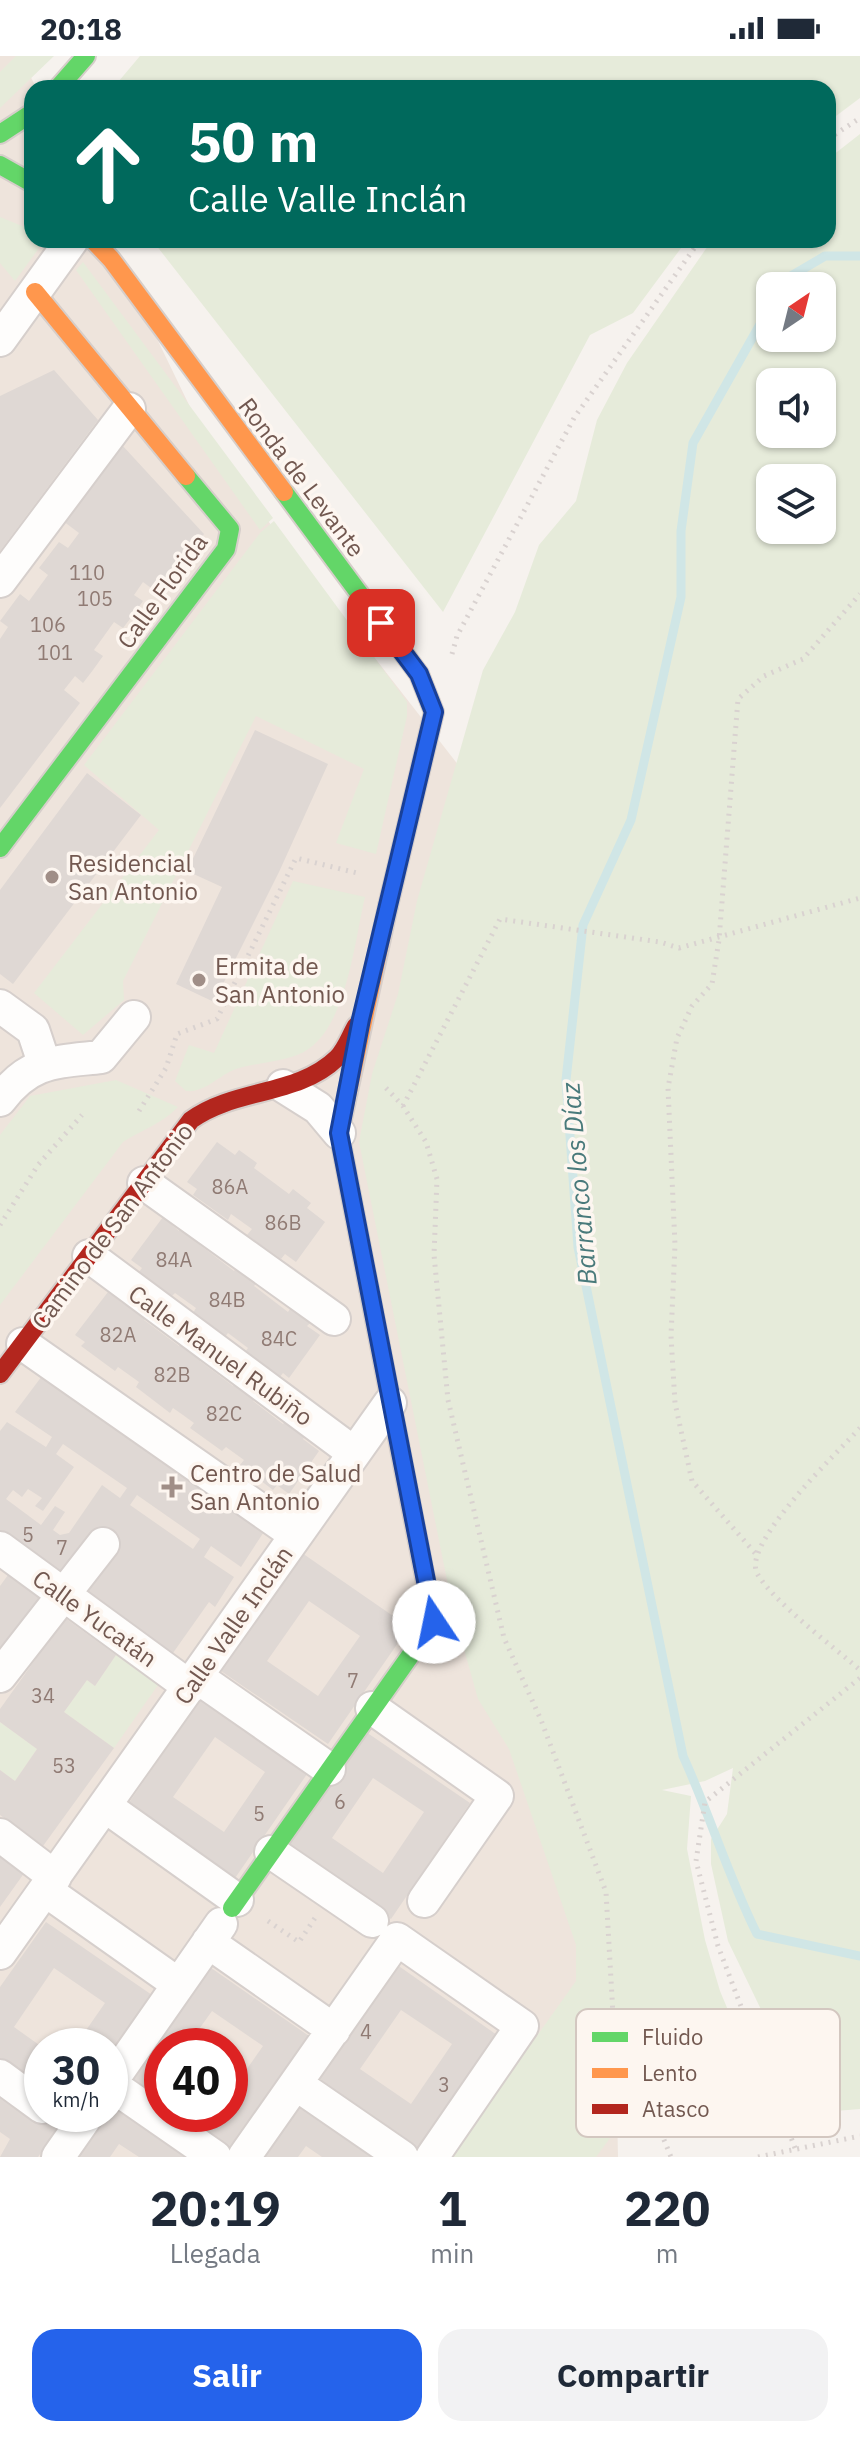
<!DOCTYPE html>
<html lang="es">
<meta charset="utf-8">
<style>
body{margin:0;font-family:"IBM Plex Sans",sans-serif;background:#f2f2f3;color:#1f2937;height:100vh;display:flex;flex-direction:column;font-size:30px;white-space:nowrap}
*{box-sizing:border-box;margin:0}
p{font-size:26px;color:#747a83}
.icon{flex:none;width:44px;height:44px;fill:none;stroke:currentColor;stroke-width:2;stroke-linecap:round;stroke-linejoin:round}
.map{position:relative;height:2101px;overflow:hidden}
.side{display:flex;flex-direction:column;background:#fff;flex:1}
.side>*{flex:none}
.top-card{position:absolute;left:24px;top:24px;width:812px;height:168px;border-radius:24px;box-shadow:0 2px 6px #0004;background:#00695c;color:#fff;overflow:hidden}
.needle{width:52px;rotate:35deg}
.tools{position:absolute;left:756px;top:216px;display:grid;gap:16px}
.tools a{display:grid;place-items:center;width:80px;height:80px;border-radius:16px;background:#fff;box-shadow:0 2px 6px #0004;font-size:40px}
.speed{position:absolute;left:24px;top:1972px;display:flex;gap:16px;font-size:40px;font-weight:700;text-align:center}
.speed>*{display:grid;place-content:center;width:104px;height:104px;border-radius:50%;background:#fff;box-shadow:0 2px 6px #0004;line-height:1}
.speed small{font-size:20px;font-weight:400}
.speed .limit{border:12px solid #d22;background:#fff;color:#111}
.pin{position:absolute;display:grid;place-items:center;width:68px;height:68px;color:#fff;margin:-34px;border-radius:16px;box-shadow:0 4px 12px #0006}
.me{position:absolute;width:88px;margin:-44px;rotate:349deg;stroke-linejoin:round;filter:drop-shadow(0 0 6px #0008)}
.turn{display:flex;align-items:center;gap:28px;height:168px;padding:0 32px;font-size:36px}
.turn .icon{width:104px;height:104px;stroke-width:2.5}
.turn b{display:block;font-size:56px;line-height:68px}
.eta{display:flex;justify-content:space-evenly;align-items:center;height:136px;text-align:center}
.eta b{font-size:48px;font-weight:800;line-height:56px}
.cta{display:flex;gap:16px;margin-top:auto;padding:16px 32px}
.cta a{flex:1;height:92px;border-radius:24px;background:#2563eb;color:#fff;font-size:32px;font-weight:800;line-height:92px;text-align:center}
.cta a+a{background:#f2f2f3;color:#1f2937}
.status{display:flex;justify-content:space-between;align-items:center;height:56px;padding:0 40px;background:#fff;direction:ltr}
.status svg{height:22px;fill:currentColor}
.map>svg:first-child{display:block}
.residential{fill:#eee4dc;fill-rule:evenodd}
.green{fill:#e6ebda;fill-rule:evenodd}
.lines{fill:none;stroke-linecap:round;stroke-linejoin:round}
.stream{stroke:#d0e6e6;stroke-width:9}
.building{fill:#dfd8d4;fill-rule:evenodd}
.street-casing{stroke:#d6cfcc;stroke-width:36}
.fast-casing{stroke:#d6ceca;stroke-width:22}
.slow-casing{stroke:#d6ceca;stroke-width:22}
.jam-casing{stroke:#d6ceca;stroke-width:22}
.path{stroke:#d9d2d0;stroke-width:5;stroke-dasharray:2 6;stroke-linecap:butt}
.street{stroke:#fefdfc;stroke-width:32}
.fast{stroke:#63d668;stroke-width:18}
.slow{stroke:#ff974d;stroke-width:18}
.jam{stroke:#b3261e;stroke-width:18}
.route-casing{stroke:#184099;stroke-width:20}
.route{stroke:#2563eb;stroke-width:14}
.poi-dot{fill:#a08e87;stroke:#fdf6f0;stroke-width:3}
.labels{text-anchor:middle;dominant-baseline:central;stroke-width:7;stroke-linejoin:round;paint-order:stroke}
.number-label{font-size:20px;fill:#907b74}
.street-label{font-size:24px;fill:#725850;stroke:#fdf6f0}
.poi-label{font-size:24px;fill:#725850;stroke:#fdf6f0;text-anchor:start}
.water-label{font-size:26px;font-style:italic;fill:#497a7b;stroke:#fdf6f0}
.key{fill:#fdf6f0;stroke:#d3c7c0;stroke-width:2}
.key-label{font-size:22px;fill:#725850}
</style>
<div class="status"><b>20:18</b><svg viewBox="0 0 49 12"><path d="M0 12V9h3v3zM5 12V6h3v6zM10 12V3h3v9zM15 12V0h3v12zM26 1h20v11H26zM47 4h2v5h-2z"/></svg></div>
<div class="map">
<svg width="860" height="2101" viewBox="0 0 860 2101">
<rect width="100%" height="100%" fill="#f6f2ee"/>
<path class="residential" d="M0 0H21L36 32H32V184H109L208 388 583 869 607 1592 618 2101H0ZM42 1990H110V2058H42ZM162 1990H230V2058H162Z"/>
<path class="green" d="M16 0H54L0 52V16Z
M140 0H860V42L828 66V32H113Z
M860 78V2053L798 2058 766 1964 728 1885 711 1808V1783L727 1758 733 1712 705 1725 662 1734 691 1740 687 1793 705 1884 720 1935 762 2035 763 2057 751 2060 614 1959 619 2070 596 2101H451L576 1925V1889L509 1693 478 1643 453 1554 359 1086 372 1018 398 938 417 845 483 614 515 556 539 489 576 445 597 364 627 307 712 184H828V103ZM770 230H822V282H770ZM770 326H822V378H770ZM770 422H822V474H770Z
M0 161 32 174V184H45L15 225 0 207Z
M152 184H687L633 257 590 279 443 556Z
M83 206 273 462 260 474 76 214Z
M274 465 407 646V660L376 798 336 787 364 713 256 660 123 925 124 944 83 979 34 937 159 774 84 709 260 477Z
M293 825 365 841C354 886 346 982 297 999 278 1006 256 1007 236 1013 219 1019 205 1037 186 1035L175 1025 189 989 214 997Z
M116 1024 178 1051C162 1068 143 1073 123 1086L0 1249V1079L30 1040Z
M116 1599 158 1629 114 1692 64 1656 87 1624 95 1630Z
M0 1666 37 1693 15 1725 0 1714Z"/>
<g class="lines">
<path class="stream" d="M774 230 825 200H860
M770 244 767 256 693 387 681 475V541L631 764 583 869 566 1024 578 1191 683 1700C710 1759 728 1820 757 1878L860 1900"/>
</g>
<path class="building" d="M54 314 98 364 0 495V340Z
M122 389 204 478 159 538 143 526 134 539 143 545 133 559 123 572 114 566 94 594 103 600 93 614 83 627 75 620 64 634 80 647 0 752V583L8 571 0 565 20 538 29 545 48 519 39 512 59 486 68 492 79 477 63 465Z
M255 674 328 708 279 816 214 946 176 928 222 831 187 815Z
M87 717 141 759 13 928 0 918V834Z
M217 1086 235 1099 239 1094 257 1107 254 1112 289 1138 293 1133 311 1147 307 1152 325 1166 296 1206 285 1198 281 1203 247 1179 252 1173 231 1158 228 1164 193 1139 197 1133 187 1126Z
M163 1161 179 1175 183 1169 204 1184 200 1189 234 1215 238 1210 259 1225 254 1230 288 1256 292 1250 312 1265 307 1270 320 1279 289 1322 283 1317 279 1322 245 1296 248 1292 228 1277 225 1281 193 1257 196 1252 175 1237 171 1241 139 1216 142 1212 131 1204Z
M108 1236 125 1249 128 1244 148 1259 144 1264 179 1290 182 1285 203 1300 200 1305 233 1330 237 1325 256 1340 253 1345 283 1368 288 1363 307 1378 303 1383 319 1395 289 1438 277 1429 273 1434 240 1409 244 1404 226 1391 222 1395 190 1372 194 1367 183 1359 173 1352 170 1357 136 1331 139 1326 118 1311 115 1315 81 1290 85 1286 75 1279Z
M48 1312 271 1465 241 1511 211 1490 204 1501 234 1521 215 1551 209 1546 168 1604 0 1479V1375L7 1366 46 1391 52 1381 15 1356ZM63 1388 127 1432 120 1442 102 1429 69 1477 60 1479 53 1474 65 1456 55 1450 41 1469 6 1443 13 1434 22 1441 28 1433 42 1442 35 1450 43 1455 74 1411 56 1398ZM137 1439 200 1483 193 1493 130 1449Z
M302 1497 409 1571 328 1688 221 1615ZM309 1545 360 1580 318 1640 267 1605Z
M8 1519 41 1543 0 1597V1530Z
M65 1562 116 1599 95 1630 87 1624 64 1656 114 1692 43 1790 0 1759V1714L15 1725 37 1693 0 1666V1653Z
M207 1634 314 1708 233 1825 126 1751ZM215 1681 265 1716 224 1776 173 1741Z
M366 1676 470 1747 391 1863 287 1792ZM373 1722 424 1756 383 1817 332 1782Z
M0 1797 25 1816 0 1851Z
M46 1866 152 1939 110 1999V1990H75L105 1947 54 1912 14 1971 42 1991V2035L0 2005V1931Z
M393 1906 497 1979 417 2095 312 2022ZM401 1954 452 1988 411 2048 360 2013Z
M204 1907 309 1980 231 2093 179 2058H230V2037L263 1990 212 1955 187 1990H162V2046L125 2020Z
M0 2033 58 2073 38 2101H0L10 2083 0 2076Z
M110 2039 199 2101H139L119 2088 110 2101H68L98 2058H110Z
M296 2041 383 2101H322L306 2090 298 2101H255Z"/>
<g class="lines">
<g class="street-casing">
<path id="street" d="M0 284 72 184
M0 525 129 353
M0 950 33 974 44 1007
M283 1030 318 1052 339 1077
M0 1044C30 1004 56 1006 101 1001L134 961
M144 1127 334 1263
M89 1200 354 1397
M23 1288 296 1479
M0 1492 190 1631
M0 1620 103 1488
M197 1621 329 1713
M372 1652 497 1740 424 1845
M105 1750 237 1844
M0 1779 55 1821
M271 1796 372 1865
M45 1834 178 1928
M208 1886 334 1974
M0 1897 390 1347
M0 2020 42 2051
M110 2027 221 1868
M110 2028 215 2101
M296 2028 402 2101
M58 2101 88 2058
M244 2101 397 1883 522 1970 432 2101"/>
</g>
<g class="fast-casing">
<path id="fast" d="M58 32 86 0
M0 78 32 57
M0 109 32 127
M284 436 419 618 434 656 388 850
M0 792 226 493 230 473 186 420
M232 1852 434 1566 427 1532"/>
</g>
<g class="slow-casing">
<path id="slow" d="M93 184 111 203 284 436
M35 236 186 420
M369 1233 339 1077 388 850"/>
</g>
<g class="jam-casing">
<path id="jam" d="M369 1233 427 1532
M0 1318 191 1064C235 1032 298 1040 337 1002 346 993 350 980 356 970"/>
</g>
<path class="path" d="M828 83 860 62
M452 598 457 580 574 362 700 184
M386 1032 403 1050 426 1086 437 1123 434 1199 448 1344 504 1582 541 1664 606 1836 613 1959 671 2101
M403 1050 500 863 660 886 679 892 860 842
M139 1055 166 1012 177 978 217 963 296 802 357 817
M0 1169 38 1109 82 1059
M860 1372C838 1396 742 1487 757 1517 771 1544 835 1592 860 1614
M755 1497 692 1425 675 1347 671 1280 675 1189 668 1032 677 982 692 950 712 928 719 884 738 643 764 620 803 603 860 538
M268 1865 299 1886 315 1862
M795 2092 718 1890 696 1805 705 1746 860 1622
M758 2101 860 2080"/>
<use href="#street" class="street"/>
<use href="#fast" class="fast"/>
<use href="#slow" class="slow"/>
<use href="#jam" class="jam"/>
</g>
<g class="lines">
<g class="route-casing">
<path id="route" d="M381 567 419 618 434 656 361 963 339 1077 434 1566"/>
</g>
<use href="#route" class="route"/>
</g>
<g class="poi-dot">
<circle cx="52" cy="821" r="8"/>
<circle cx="199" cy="924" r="8"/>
<path d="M168 1419h8v8h8v8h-8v8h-8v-8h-8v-8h8z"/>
</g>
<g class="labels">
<g class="number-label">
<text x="87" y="516">110</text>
<text x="95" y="542">105</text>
<text x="48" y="568">106</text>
<text x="55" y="596">101</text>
<text x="230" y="1130">86A</text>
<text x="283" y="1166">86B</text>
<text x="174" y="1203">84A</text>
<text x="227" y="1243">84B</text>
<text x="118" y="1278">82A</text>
<text x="279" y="1282">84C</text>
<text x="172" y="1318">82B</text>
<text x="224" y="1357">82C</text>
<text x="28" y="1478">5</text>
<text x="62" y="1491">7</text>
<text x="353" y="1624">7</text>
<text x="43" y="1639">34</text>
<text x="64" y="1709">53</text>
<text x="340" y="1745">6</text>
<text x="259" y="1757">5</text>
<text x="366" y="1975">4</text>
<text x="444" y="2028">3</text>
</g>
<g class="street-label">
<text transform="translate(302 421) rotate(53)">Ronda de Levante</text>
<text transform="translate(162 535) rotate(-54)">Calle Florida</text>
<text transform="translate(112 1170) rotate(-53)">Camino de San Antonio</text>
<text transform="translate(221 1299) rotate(36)">Calle Manuel Rubiño</text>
<text transform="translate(95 1562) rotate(36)">Calle Yucatán</text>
<text transform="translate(233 1569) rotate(-55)">Calle Valle Inclán</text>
</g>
<g class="poi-label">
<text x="68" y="807">Residencial<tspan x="68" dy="28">San Antonio</tspan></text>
<text x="215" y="910">Ermita de<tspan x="215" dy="28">San Antonio</tspan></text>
<text x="190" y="1417">Centro de Salud<tspan x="190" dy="28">San Antonio</tspan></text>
</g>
<g class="water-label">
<text transform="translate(578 1128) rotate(-95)">Barranco los Díaz</text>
</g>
</g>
<rect x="576" y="1953" width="264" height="128" rx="12" class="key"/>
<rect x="592" y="1976" width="36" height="10" fill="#63d668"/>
<rect x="592" y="2012" width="36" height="10" fill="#ff974d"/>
<rect x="592" y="2048" width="36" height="10" fill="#b3261e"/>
<g class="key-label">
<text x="642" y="1989">Fluido</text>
<text x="642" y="2025">Lento</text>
<text x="642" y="2061">Atasco</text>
</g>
</svg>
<div class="tools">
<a><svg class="needle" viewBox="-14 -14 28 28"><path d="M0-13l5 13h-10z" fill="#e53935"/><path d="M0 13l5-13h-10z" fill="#747a83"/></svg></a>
<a><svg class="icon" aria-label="sound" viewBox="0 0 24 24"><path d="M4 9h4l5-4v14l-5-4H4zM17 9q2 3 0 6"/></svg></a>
<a><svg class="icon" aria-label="layers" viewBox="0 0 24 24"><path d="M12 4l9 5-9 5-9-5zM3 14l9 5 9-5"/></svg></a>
</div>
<div class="speed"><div>30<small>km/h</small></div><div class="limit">40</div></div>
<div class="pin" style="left:381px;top:567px;background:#d93025"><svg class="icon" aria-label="arrive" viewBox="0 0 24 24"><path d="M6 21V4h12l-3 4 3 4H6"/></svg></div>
<svg class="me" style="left:434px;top:1566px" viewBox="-20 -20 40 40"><circle r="19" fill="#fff"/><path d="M0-13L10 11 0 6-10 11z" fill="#2563eb"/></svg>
<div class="top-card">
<div class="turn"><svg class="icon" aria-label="ahead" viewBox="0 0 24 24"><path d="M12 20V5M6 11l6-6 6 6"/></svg><div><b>50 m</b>Calle Valle Inclán</div></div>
</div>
</div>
<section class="side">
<div class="eta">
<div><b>20:19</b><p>Llegada</p></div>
<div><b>1</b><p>min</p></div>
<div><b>220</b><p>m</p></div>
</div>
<div class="cta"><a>Salir</a><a>Compartir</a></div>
</section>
